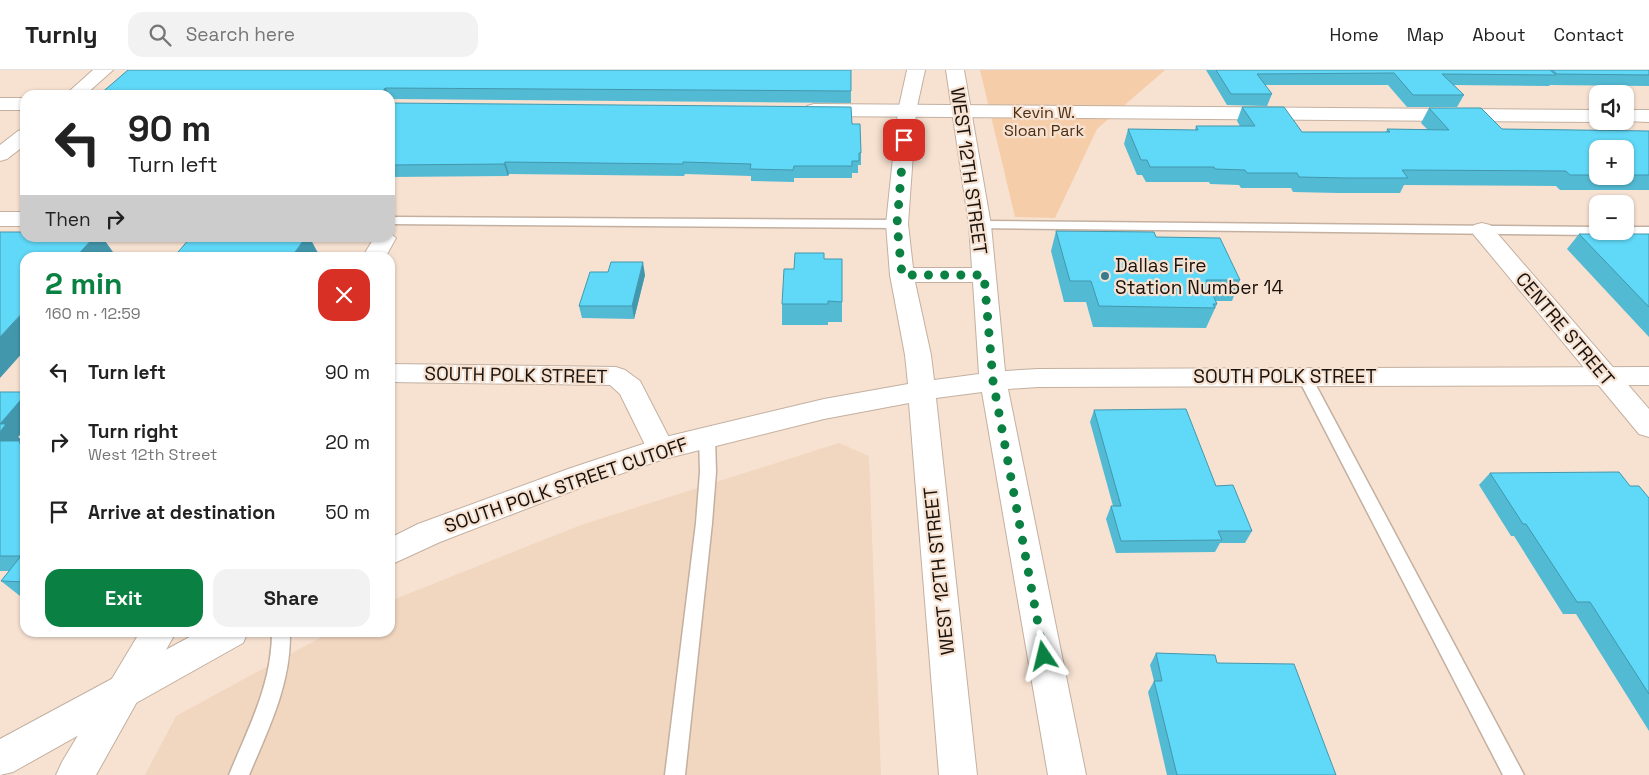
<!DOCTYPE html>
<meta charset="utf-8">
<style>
body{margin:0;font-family:"Space Grotesk",sans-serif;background:#f2f2f2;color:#222;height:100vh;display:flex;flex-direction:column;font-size:19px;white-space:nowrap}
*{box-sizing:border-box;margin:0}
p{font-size:16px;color:#767676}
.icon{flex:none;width:28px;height:28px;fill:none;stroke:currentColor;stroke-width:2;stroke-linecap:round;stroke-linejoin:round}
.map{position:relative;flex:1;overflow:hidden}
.details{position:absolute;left:20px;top:182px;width:375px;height:385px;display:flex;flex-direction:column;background:#fff;border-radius:15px;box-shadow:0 1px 4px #0004}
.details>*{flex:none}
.banner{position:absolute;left:20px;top:20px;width:375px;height:152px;border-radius:15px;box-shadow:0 1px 4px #0004;background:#fff;color:#222;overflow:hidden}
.tools{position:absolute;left:1589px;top:15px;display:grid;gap:10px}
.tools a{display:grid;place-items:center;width:45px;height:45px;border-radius:10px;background:#fff;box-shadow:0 1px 4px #0004;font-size:25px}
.pin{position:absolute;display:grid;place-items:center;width:42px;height:42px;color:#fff;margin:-21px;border-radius:10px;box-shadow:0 2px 8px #0006}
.me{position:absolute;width:55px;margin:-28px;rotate:350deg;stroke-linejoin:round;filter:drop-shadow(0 0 4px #0008)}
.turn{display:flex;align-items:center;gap:18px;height:105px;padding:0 25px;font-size:22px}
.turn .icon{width:65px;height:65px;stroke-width:2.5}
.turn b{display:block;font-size:35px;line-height:42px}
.then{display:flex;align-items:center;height:48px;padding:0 25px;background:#0003;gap:10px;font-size:19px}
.round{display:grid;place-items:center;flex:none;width:52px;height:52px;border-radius:15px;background:#f2f2f2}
.headline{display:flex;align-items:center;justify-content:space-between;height:85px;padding:0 25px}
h1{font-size:30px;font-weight:700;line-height:38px;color:#0b8043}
.button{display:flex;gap:10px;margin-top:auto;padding:10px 25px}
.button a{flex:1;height:58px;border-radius:15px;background:#0b8043;color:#fff;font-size:20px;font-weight:700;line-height:58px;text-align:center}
.button a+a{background:#f2f2f2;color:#222}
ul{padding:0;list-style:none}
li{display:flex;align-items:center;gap:15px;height:70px;padding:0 25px}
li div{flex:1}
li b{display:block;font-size:19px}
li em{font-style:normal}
header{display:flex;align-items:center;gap:30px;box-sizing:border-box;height:70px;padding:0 25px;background:#fff;border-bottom:1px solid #e0e0e0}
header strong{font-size:24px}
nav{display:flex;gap:28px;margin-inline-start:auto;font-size:18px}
.search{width:350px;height:45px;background:#f2f2f2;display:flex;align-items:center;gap:12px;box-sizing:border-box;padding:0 18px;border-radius:15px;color:#767676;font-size:19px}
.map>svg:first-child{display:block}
.built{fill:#f1d6c0}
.green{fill:#f6cda9}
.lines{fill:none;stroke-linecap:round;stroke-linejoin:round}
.service-casing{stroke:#c3b0a0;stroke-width:3}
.minor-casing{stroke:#c3b0a0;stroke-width:2}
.secondary-casing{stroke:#c3b0a0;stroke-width:2}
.service{fill:#fff;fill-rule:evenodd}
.minor{fill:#fff;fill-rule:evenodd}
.secondary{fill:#fff;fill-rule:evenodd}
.wall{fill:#53bad4;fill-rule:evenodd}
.shaded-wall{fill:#4397ad}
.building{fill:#60d8f7;stroke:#4397ad}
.route{stroke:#0b8043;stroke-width:9;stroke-dasharray:0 16.2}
.poi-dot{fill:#397b8d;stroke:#f7e2d2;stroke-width:2}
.labels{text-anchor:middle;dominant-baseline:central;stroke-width:4.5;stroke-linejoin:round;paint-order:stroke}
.far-park-label{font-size:16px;fill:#4a2e13;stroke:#f7e2d2}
.street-label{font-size:19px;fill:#1a130d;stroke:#f7e2d2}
.poi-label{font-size:19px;fill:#1a130d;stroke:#f7e2d2;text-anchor:start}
</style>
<header>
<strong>Turnly</strong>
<div class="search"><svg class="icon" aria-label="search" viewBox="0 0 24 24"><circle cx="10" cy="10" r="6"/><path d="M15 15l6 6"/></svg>Search here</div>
<nav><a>Home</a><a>Map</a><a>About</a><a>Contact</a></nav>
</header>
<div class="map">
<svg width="1649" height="705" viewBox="0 0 1649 705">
<rect width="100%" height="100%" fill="#f7e2d2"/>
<path class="built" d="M839 373 869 386 881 705H145L176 646 329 563 390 562V531L581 455Z"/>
<path class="green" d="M980 0H1165L1097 59 1055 148 1015 147Z"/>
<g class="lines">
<g class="service-casing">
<path id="service" d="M394 147 897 150 903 154 897 158 390 154V148Z
M980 151 1598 157V161H1604L1598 165 976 158 974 155 976 152Z
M1625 157H1649V165L1621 164 1619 161H1625Z
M1304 301 1309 302 1311 306 1524 705H1503L1297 306 1299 302Z
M707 361 712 363 715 367 716 402 712 453 685 705H665L696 453 700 402 699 367 702 363Z
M272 562H290C291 614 269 658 249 705H229C248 658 272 615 272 562Z"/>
</g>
<g class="minor-casing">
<path id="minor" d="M93 0H113L85 25H65Z
M0 28H25V40H0Z
M814 34 1598 40V51H1599L1598 52 814 46 807 44 805 40 807 36Z
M1625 40H1649V52L1624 51Z
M25 59V75L7 89 0 91V75L18 61Z
M0 142H25V156H0Z
M1482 153 1490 155 1649 339V367L1639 364 1474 165 1471 160 1474 155Z
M390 163 396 168 385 188H362L374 168H390Z
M390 294 616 297 625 300 640 311 675 379 671 387 661 390 651 387 620 324 610 315 390 312Z
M140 562H176L96 705H56L62 692Z"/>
</g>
<g class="secondary-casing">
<path id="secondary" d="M907 0H925L916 41 908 154 913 198H972L969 155 946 0H964L991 155 1005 301 1038 299 1649 297V315L1038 317 1008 319 1086 705H1048L982 322 936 328 977 705H939L909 333 824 349 664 389 588 415 440 472 390 495V468L418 454 568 399 661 368 824 329 908 314 905 285 890 205 886 154 898 41ZM915 212H973L979 304 934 310 931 285Z
M199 562H248L243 573 13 702 0 705V669Z"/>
</g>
<use href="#service" class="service"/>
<use href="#minor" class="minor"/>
<use href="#secondary" class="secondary"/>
</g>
<path class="wall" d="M128 0 851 21V33L390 29V25H99Z
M1206 0H1649V16L1550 15 1549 16 1454 15 1464 25 1457 37H1407L1388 15H1265L1272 24 1267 36 1227 35Z
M390 33 852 54 861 83V95H858V103H852V108H794V112L751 111V106L685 104 684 106 509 104 508 106 390 107Z
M1242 37 1302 62H1386L1387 59H1427L1421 53 1429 38 1502 59 1649 61V120H1560L1556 116 1404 115 1400 123H1338L1293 122 1291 118H1241L1239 115 1210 114 1209 112H1146L1142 105H1137L1124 74 1128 59 1195 60 1196 56H1240L1237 51ZM1598 79H1625V106H1598Z
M1056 161 1156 167 1240 210 1232 231H1215L1217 234 1206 258 1093 257 1086 232H1064L1051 181Z
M1579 164H1649V267L1567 179Z
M824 189 842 232V252H828V255H782V234L794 199Z
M645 205 634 249 582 248 579 236Z
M0 322H25V359L18 367 22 370 21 371 23 374H25V526H20L1 511 9 501H0Z
M1094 340 1216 416 1252 461 1245 473H1220L1215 482 1116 483 1106 449 1111 436H1113L1090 352Z
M1490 403 1630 416 1649 428V661L1576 544H1563L1514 466H1511L1479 415Z
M1156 583 1217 593 1336 705H1167L1148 622 1154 611 1150 595Z"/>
<path class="shaded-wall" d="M386 18 388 25H384V19Z
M505 92 509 104 508 106 504 94Z
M93 168H103L113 182 108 188H75Z
M305 168H310L318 183 316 188H291Z
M643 192 645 205 634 249 632 236Z
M25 240V280L0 308V267Z
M25 325V359L18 367 25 375 0 378V354Z"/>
<path class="building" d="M128 0H851V21L386 18 384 19V25H99Z
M1216 0H1550L1556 5 1442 4 1464 25H1413L1394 3 1257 4 1272 24H1231Z
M1552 0H1649V5L1557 4Z
M390 33 851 37 852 54H860L861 83H859V91H852V96H794L793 100 750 99 751 94 683 92V94L505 92 504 94 390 95Z
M1242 37H1284L1302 62H1390L1387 59 1449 60 1429 38H1481L1502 59 1649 61V105H1625V79H1598V105H1570L1566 101 1402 100 1408 108H1346L1299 107 1297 103H1247L1245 100 1215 99 1214 97H1150L1147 90H1141L1128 59 1198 60 1196 56H1255Z
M1056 161 1154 162 1156 167 1220 168 1240 210H1206L1217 234H1213L1215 238 1099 236 1091 211H1070Z
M0 162H25V168H93L75 188H25V240L0 267Z
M1579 164H1649V237Z
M190 168H305L291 188H173Z
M795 183H824V189H842V232L828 231V234H782L784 199H794Z
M611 192H643L632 236H579L590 202H608Z
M0 322H25V325L0 354Z
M1186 339 1216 416 1233 415 1252 461H1218L1222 470 1121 471 1111 436H1121L1094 340Z
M0 354H6L0 362Z
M0 371H21L19 373 25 374V512L1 511 21 486H0Z
M1619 402 1630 416H1639L1649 428V624L1590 532H1577L1526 454H1523L1490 403Z
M1156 583 1215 585 1217 593 1294 594 1336 705H1177L1154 611H1162Z"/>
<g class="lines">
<path class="route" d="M904 70 897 154 902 205H984L993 311 1044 586"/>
</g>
<circle class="poi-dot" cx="1105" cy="206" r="5"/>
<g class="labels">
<g class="far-park-label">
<text x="1044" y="42">Kevin W.<tspan x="1044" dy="18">Sloan Park</tspan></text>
</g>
<g class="street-label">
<text transform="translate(969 101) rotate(82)">WEST 12TH STREET</text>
<text transform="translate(1565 259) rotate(50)">CENTRE STREET</text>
<text transform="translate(516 305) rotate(1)">SOUTH POLK STREET</text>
<text x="1285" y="306">SOUTH POLK STREET</text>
<text transform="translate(566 415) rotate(-19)">SOUTH POLK STREET CUTOFF</text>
<text transform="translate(939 501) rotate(-96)">WEST 12TH STREET</text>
</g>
<g class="poi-label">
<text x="1115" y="195">Dallas Fire<tspan x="1115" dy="22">Station Number 14</tspan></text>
</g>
</g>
</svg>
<div class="tools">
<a><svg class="icon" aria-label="sound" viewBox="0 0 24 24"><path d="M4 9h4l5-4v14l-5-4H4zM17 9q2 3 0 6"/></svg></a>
<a>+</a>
<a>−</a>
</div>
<div class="pin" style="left:904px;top:70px;background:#d93025"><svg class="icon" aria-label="arrive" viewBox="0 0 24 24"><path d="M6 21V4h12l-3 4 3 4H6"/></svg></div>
<svg class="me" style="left:1044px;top:586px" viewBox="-20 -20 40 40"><path d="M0-17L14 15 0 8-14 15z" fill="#0b8043" stroke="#fff" stroke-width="4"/></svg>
<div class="banner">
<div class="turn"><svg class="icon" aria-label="left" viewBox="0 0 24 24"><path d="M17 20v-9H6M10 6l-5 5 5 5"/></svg><div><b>90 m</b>Turn left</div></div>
<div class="then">Then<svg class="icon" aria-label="right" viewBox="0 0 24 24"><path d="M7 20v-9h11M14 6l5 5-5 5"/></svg></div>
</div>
<section class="details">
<div class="headline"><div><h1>2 min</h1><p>160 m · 12:59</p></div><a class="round" style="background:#d93025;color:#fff"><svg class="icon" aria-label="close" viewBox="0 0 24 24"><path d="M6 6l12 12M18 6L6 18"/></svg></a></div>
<ul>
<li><svg class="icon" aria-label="left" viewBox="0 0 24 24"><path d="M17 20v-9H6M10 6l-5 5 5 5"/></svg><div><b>Turn left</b></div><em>90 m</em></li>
<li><svg class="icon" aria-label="right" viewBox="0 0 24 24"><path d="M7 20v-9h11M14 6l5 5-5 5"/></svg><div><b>Turn right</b><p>West 12th Street</p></div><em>20 m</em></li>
<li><svg class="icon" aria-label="arrive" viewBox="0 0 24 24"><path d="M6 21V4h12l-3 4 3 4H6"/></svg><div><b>Arrive at destination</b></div><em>50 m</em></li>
</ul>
<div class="button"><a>Exit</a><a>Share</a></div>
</section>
</div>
